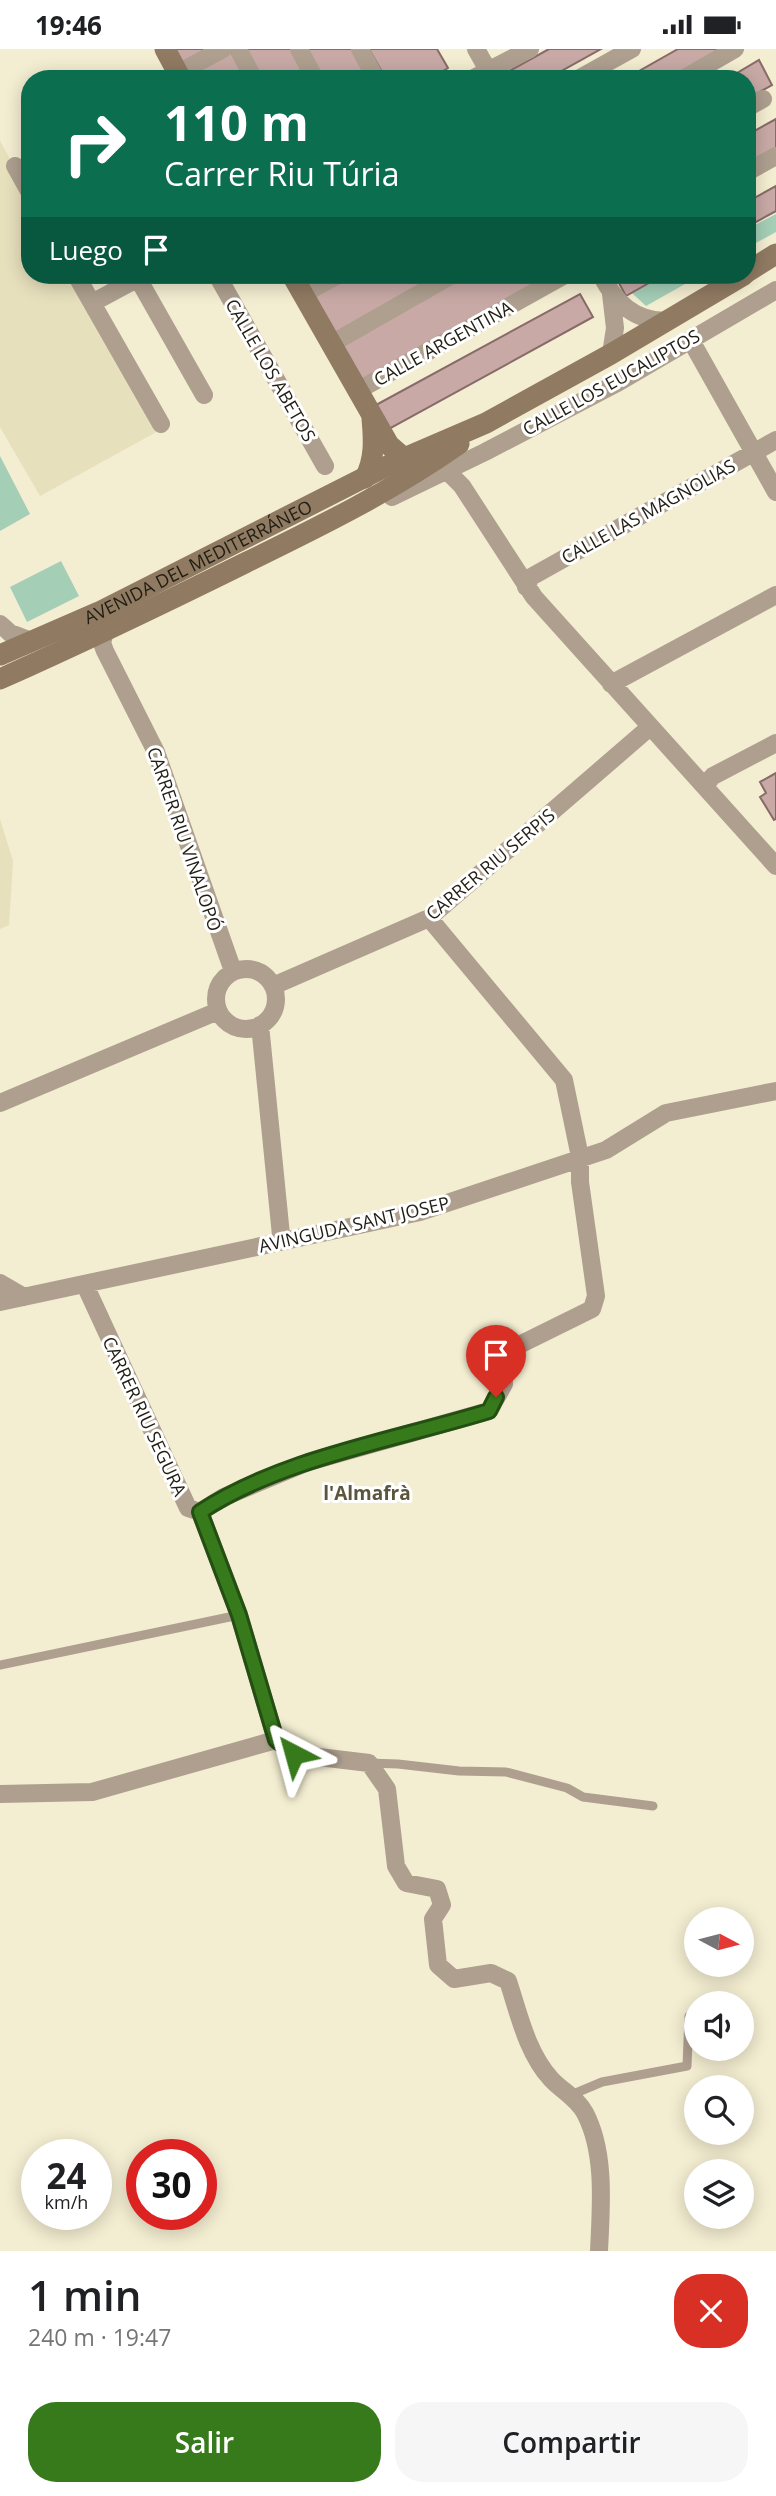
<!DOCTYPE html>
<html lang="es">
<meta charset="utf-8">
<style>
body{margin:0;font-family:"Open Sans",sans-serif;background:#f6f6f6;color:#202124;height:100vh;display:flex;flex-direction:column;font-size:26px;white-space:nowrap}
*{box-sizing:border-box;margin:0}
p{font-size:23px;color:#757577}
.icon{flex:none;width:38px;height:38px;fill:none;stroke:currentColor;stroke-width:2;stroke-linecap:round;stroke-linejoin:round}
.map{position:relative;height:2202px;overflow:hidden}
.panel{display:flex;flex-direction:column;background:#fff;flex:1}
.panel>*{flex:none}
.top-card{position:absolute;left:21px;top:21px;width:735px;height:214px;border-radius:28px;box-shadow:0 4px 18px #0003;background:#0b6e4f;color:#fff;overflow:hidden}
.needle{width:46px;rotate:97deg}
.fabs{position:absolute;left:684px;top:1858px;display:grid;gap:14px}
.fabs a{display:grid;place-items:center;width:70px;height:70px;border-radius:50%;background:#fff;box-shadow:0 4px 18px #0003;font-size:35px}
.speed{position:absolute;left:21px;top:2090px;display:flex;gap:14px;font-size:35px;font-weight:700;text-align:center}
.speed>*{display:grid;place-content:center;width:91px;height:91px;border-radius:50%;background:#fff;box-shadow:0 4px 18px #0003;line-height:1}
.speed small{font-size:18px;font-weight:400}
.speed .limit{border:10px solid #d22;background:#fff;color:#111}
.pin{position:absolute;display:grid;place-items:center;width:60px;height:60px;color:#fff;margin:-72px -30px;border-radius:50% 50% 50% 0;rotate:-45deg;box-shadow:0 0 7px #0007}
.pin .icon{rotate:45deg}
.me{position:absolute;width:77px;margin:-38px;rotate:321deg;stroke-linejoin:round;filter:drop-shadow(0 0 5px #0008)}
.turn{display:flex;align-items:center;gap:24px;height:147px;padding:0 28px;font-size:32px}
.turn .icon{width:91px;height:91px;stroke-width:2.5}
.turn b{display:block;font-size:49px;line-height:60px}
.then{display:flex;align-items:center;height:66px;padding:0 28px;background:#0003;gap:14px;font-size:26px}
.round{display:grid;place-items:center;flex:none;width:74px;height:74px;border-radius:28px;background:#f6f6f6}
.overview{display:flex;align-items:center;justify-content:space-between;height:119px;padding:0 28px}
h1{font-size:42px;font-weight:600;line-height:52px}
.cta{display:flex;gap:14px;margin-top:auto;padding:14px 28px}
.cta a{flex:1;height:80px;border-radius:28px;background:#377a1c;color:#fff;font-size:28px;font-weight:600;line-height:80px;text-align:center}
.cta a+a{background:#f6f6f6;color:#202124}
.status{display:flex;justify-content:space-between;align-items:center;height:49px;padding:0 35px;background:#fff;direction:ltr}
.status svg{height:19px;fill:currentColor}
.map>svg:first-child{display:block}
.built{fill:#e7e0bd}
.green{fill:#a5ceb7}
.building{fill:#c8a9a6;stroke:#886b69;stroke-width:2}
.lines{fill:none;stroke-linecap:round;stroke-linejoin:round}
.lane{stroke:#ae9f8f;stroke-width:9}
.street{stroke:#ae9f8f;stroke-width:18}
.secondary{stroke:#907a62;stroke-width:21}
.route-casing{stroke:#244f12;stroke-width:18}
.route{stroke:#377a1c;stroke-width:12}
.labels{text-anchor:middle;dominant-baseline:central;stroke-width:6;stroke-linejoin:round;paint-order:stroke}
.street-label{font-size:18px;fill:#201e14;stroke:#fff}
.neighbourhood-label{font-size:19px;font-weight:bold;fill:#5b553e;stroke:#fff}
</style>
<div class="status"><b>19:46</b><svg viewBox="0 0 49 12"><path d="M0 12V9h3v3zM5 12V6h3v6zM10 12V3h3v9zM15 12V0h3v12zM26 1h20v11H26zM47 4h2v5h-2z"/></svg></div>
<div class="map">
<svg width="776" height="2202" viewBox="0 0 776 2202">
<rect width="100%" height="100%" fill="#f3edd1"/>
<path class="built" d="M0 92 30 146V226H74L160 381 40 447 0 378Z
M0 770 13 812 9 876 0 880Z"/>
<path class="green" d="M776 165V183L747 199V180Z
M664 226H701L646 257 632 244Z
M0 407 30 465 0 482Z
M61 512 79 547 27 573 10 538Z"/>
<path class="building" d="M169 0H215L180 19Z
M232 0 249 30H186Z
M243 0H295L310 30H259Z
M304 0H355L372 30H320Z
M369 0H437L448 19 430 30H386Z
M549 0H601L547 30H516L511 21Z
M678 0H728L674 30H625Z
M759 11 772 36 747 50V30H727Z
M776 70V100L747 116V86Z
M776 137V162L747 178V153Z
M347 226H445L332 289 309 247Z
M461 226H558L359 337 336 296Z
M618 226H663L626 247 615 227Z
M580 245 593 268 389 380 376 356Z
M776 724V770L774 771 760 748 766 744 760 733Z"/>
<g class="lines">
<path class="lane" d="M0 1616 239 1566
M369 1714 398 1715 459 1722 506 1723 567 1739 583 1748 653 1757
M571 2046 602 2033 687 2017 689 1967"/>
<path class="street" d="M238 0 254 30
M299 0 315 30
M360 0 376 30
M476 0 493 30
M178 24 223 0
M472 30 530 0
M578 30 632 0
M683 30 735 0
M747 59 763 50
M15 117 30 144
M747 123 776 107
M76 226 161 375
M136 226 204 346
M217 226 325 417
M601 226C615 253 634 272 666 272
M303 245 338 226
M611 245 615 279 611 305
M92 254 144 226
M694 287V297L776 443
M331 295 452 226
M357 342 565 226
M437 419 450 425 462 437 534 548 776 817
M392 448 485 403 619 333 776 241
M526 538 531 528 776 391
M0 575 10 584 31 592
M105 583 102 594 105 602 156 703 233 922
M611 635 776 546
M704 737 713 727 776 694
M216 950a30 30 0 1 1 60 0a30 30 0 1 1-60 0Z
M273 937 429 869 650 678
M260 976 281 1186 284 1192
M0 1054 218 962
M0 1234 24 1248
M85 1236 188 1459 200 1463
M0 1253 420 1163 606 1101 666 1064 776 1042
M200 1463 224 1448 308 1413 489 1362 504 1335 503 1311 511 1300 592 1260 596 1247 580 1133V1108L564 1031 429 869
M200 1463 239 1566 276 1691
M276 1691 294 1705 369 1714 387 1740 396 1817 406 1834 437 1840 442 1856 433 1870 438 1916 454 1930 491 1924 508 1932C519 1965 527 2004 551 2030 562 2042 577 2049 585 2064 606 2104 601 2158 599 2202
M0 1745 92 1743 276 1691"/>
<g class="secondary">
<path d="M165 0 181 30"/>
<path d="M747 223 776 205"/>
<path d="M292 226 389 396 404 409 414 414"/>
<path d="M365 429C375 410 374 391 372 370"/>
<path id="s1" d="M0 606 99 563 393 414 486 374 611 305 744 226"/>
<path d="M0 630C83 593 164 554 245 514 319 478 392 442 459 395"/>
</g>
</g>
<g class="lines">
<g class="route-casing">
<path id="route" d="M294 1705 276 1691 239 1566 200 1463C282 1409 395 1391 489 1362L496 1348"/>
</g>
<use href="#route" class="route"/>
</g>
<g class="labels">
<g class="street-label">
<text transform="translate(443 294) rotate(-29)">CALLE ARGENTINA</text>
<text transform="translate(271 321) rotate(60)">CALLE LOS ABETOS</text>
<text transform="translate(611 333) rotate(-29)">CALLE LOS EUCALIPTOS</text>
<text transform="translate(648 462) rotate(-29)">CALLE LAS MAGNOLIAS</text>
<text stroke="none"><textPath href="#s1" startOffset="219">AVENIDA DEL MEDITERRÁNEO</textPath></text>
<text transform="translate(185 790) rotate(71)">CARRER RIU VINALOPÓ</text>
<text transform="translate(490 815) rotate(-40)">CARRER RIU SERPIS</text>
<text transform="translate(354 1175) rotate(-13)">AVINGUDA SANT JOSEP</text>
<text transform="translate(145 1367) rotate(65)">CARRER RIU SEGURA</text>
</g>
<g class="neighbourhood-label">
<text x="367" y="1444">l'Almafrà</text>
</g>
</g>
</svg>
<div class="fabs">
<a><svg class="needle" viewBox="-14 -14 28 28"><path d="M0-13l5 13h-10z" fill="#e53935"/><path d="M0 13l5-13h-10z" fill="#757577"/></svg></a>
<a><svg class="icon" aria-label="sound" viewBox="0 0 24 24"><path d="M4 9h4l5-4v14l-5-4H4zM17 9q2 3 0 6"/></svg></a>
<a><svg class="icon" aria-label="search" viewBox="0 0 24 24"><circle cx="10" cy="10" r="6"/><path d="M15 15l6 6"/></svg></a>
<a><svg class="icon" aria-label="layers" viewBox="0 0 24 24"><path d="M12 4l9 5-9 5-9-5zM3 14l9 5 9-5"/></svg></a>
</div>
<div class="speed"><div>24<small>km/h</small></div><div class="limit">30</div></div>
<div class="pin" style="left:496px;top:1348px;background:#d93025"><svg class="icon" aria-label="arrive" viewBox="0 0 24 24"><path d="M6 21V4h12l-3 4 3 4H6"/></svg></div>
<svg class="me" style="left:294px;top:1705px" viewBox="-20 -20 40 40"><path d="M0-17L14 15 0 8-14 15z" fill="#377a1c" stroke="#fff" stroke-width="4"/></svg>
<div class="top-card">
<div class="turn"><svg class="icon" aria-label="right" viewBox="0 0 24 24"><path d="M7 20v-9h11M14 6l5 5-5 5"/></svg><div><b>110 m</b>Carrer Riu Túria</div></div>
<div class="then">Luego<svg class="icon" aria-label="arrive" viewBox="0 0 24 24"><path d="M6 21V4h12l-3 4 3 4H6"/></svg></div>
</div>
</div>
<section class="panel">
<div class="overview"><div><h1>1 min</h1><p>240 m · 19:47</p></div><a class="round" style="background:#d93025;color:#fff"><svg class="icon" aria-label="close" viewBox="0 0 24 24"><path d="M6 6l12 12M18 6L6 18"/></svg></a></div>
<div class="cta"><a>Salir</a><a>Compartir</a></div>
</section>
